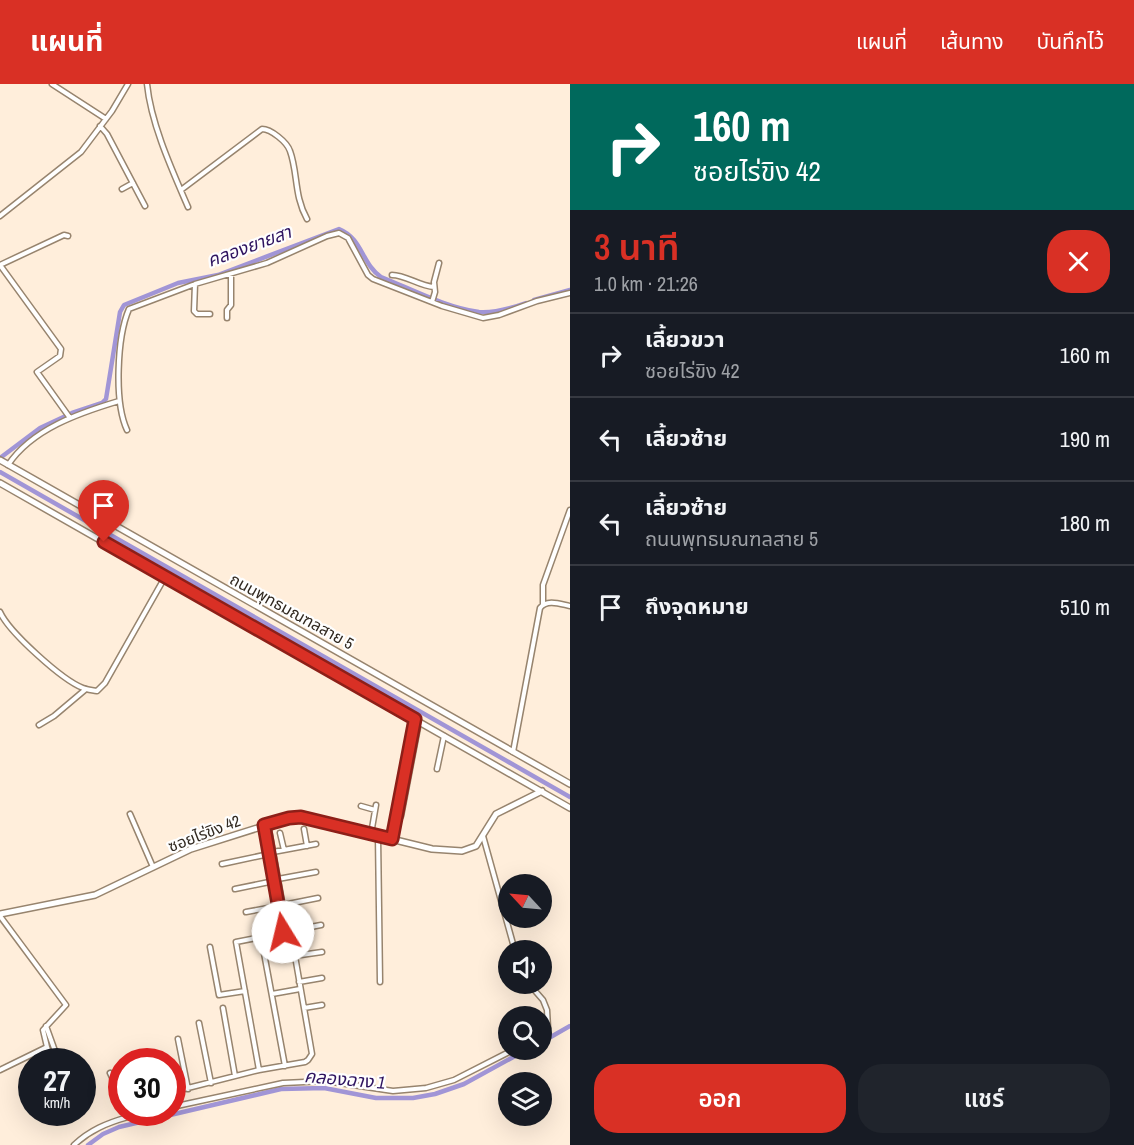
<!DOCTYPE html>
<html lang="th">
<meta charset="utf-8">
<style>
body{margin:0;font-family:"Archivo Narrow","Noto Sans Thai",sans-serif;background:#20242c;color:#f1f3f6;height:100vh;display:flex;flex-direction:column;font-size:22px;white-space:nowrap}
*{box-sizing:border-box;margin:0}
p{font-size:20px;color:#9ea1a6}
.icon{flex:none;width:33px;height:33px;fill:none;stroke:currentColor;stroke-width:2;stroke-linecap:round;stroke-linejoin:round}
.map{position:relative;flex:1;overflow:hidden}
.details{display:flex;flex-direction:column;background:#171b24;width:564px}
.details>*{flex:none}
.hud{background:#00695c;color:#fff;overflow:hidden}
.needle{width:39px;rotate:296deg}
.buttons{position:absolute;left:498px;top:790px;display:grid;gap:12px}
.buttons a{display:grid;place-items:center;width:54px;height:54px;border-radius:50%;background:#171b24;box-shadow:0 6px 24px #0002;font-size:30px}
.speed{position:absolute;left:18px;top:964px;display:flex;gap:12px;font-size:30px;font-weight:700;text-align:center}
.speed>*{display:grid;place-content:center;width:78px;height:78px;border-radius:50%;background:#171b24;box-shadow:0 6px 24px #0002;line-height:1}
.speed small{font-size:15px;font-weight:400}
.speed .limit{border:9px solid #d22;background:#fff;color:#111}
.pin{position:absolute;display:grid;place-items:center;width:51px;height:51px;color:#fff;margin:-62px -26px;border-radius:50% 50% 50% 0;rotate:-45deg;box-shadow:0 0 6px #0007}
.pin .icon{rotate:45deg}
.me{position:absolute;width:66px;margin:-33px;rotate:351deg;stroke-linejoin:round;filter:drop-shadow(0 0 4px #0008)}
.turn{display:flex;align-items:center;gap:21px;height:126px;padding:0 24px;font-size:27px}
.turn .icon{width:78px;height:78px;stroke-width:2.5}
.turn b{display:block;font-size:42px;line-height:51px}
.round{display:grid;place-items:center;flex:none;width:63px;height:63px;border-radius:24px;background:#20242c}
.overview{display:flex;align-items:center;justify-content:space-between;height:102px;padding:0 24px}
h1{font-size:36px;font-weight:600;line-height:45px;color:#d93025}
.primary-button{display:flex;gap:12px;margin-top:auto;padding:12px 24px}
.primary-button a{flex:1;height:69px;border-radius:24px;background:#d93025;color:#fff;font-size:24px;font-weight:600;line-height:69px;text-align:center}
.primary-button a+a{background:#20242c;color:#f1f3f6}
ul{padding:0;list-style:none}
li{display:flex;align-items:center;gap:18px;height:84px;padding:0 24px;border-top:2px solid #363941}
li div{flex:1}
li b{display:block;font-size:22px}
li em{font-style:normal}
header{display:flex;align-items:center;gap:36px;box-sizing:border-box;height:84px;padding:0 30px;background:#d93025;color:#fff}
header strong{font-size:28px}
nav{display:flex;gap:33px;margin-inline-start:auto;font-size:21px}
main{display:flex;flex:1;min-height:0}
.map>svg:first-child{display:block}
.lines{fill:none;stroke-linecap:round;stroke-linejoin:round}
.canal{stroke:#a195d6;stroke-width:4.5}
.street-casing{stroke:#97846e;stroke-width:7}
.secondary-casing{stroke:#97846e;stroke-width:8}
.street{stroke:#fff;stroke-width:4}
.secondary{stroke:#fff;stroke-width:5}
.route-casing{stroke:#8d1f18;stroke-width:15}
.route{stroke:#d93025;stroke-width:10}
.labels{text-anchor:middle;dominant-baseline:central;stroke-width:4.5;stroke-linejoin:round;paint-order:stroke}
.street-label{font-size:16px;fill:#30281f;stroke:#fefefe}
.water-label{font-size:18px;font-style:italic;fill:#2e135f;stroke:#fefefe}
</style>
<header>
<strong>แผนที่</strong>
<nav><a>แผนที่</a><a>เส้นทาง</a><a>บันทึกไว้</a></nav>
</header>
<main>
<div class="map">
<svg width="570" height="1061" viewBox="0 0 570 1061">
<rect width="100%" height="100%" fill="#ffeedb"/>
<g class="lines">
<path class="canal" d="M534 216 570 206
M0 374 40 344 72 329 102 319 106 315 120 228 124 221 178 199 218 191 339 145C363 155 361 179 381 193 411 205 447 224 479 228 494 229 512 224 526 219
M0 388 570 713
M542 958 570 942
M88 1061 103 1050 119 1043 281 1005 324 1004 376 1014H413L435 1010 464 1000 526 966"/>
<g class="street-casing">
<path id="street" d="M52 0 106 35
M147 0C151 40 172 86 188 123
M100 42 107 50 145 122
M122 105 133 99
M181 106 262 45C271 45 287 58 290 67 298 89 294 112 307 135
M0 132 81 68 112 27 128 0
M68 152 64 151 0 181 61 265 60 272 37 288 70 334
M392 191C406 191 419 202 434 203
M195 200 194 227 197 230H210
M432 218 435 208 434 198 439 179
M227 234V226L231 221V190
M127 346C114 318 117 253 129 225L195 200 267 179 327 152 339 149 348 154 368 191 373 195 442 222 483 234 499 231 537 217 570 209
M8 381C32 345 79 329 119 317
M543 521V501L570 426
M0 528C9 548 62 596 83 604 87 606 92 606 97 607L105 599 165 493
M39 641 54 632 86 605
M513 668 540 524C547 515 560 520 570 522
M437 685 444 652
M361 722 375 726
M130 730 153 783
M268 740 287 845
M264 741 283 847
M394 744 401 732 419 638
M304 745 307 762
M280 749 284 766
M371 750 376 721
M378 752 380 898
M483 752 515 867
M392 755 415 635
M273 768 316 760
M222 780 269 770
M278 795 316 788
M235 805 274 797
M283 821 318 814
M246 828 279 822
M0 832 66 921 43 946 47 963 0 986
M290 847 321 841
M261 853 285 982
M210 863 219 911 245 907
M294 872 322 868
M299 898 322 894
M529 900 543 916 547 926 548 944 542 949
M272 910 300 905
M223 924 235 992
M304 924 322 921
M199 939 211 999
M46 942 59 978
M178 955 188 1005
M47 963 53 978
M155 970 157 978
M259 986 236 858 282 849
M110 989 122 1015
M172 1008 259 986 305 978 308 976 312 970 291 849 287 845 283 847V853L286 854 290 852
M172 1023 283 999 326 997 393 1007 426 1004 454 996 513 966
M128 1033 141 1029
M74 1061C90 1046 107 1039 128 1033L126 1029"/>
</g>
<g class="secondary-casing">
<path id="secondary" d="M0 376 570 700
M0 399 570 724
M0 830 95 811 191 765 289 734 310 735 432 765 462 767 476 762 496 730 542 707"/>
</g>
<use href="#street" class="street"/>
<use href="#secondary" class="secondary"/>
</g>
<g class="lines">
<g class="route-casing">
<path id="route" d="M104 458 415 635 392 755 301 733 289 734 264 741 283 848"/>
</g>
<use href="#route" class="route"/>
</g>
<g class="labels">
<g class="street-label">
<text transform="translate(292 527) rotate(29)">ถนนพุทธมณฑลสาย 5</text>
<text transform="translate(204 749) rotate(-21)">ซอยไร่ขิง 42</text>
</g>
<g class="water-label">
<text transform="translate(249 162) rotate(-20)">คลองยายสา</text>
<text transform="translate(345 995) rotate(5)">คลองฉาง 1</text>
</g>
</g>
</svg>
<div class="buttons">
<a><svg class="needle" viewBox="-14 -14 28 28"><path d="M0-13l5 13h-10z" fill="#e53935"/><path d="M0 13l5-13h-10z" fill="#9ea1a6"/></svg></a>
<a><svg class="icon" aria-label="sound" viewBox="0 0 24 24"><path d="M4 9h4l5-4v14l-5-4H4zM17 9q2 3 0 6"/></svg></a>
<a><svg class="icon" aria-label="search" viewBox="0 0 24 24"><circle cx="10" cy="10" r="6"/><path d="M15 15l6 6"/></svg></a>
<a><svg class="icon" aria-label="layers" viewBox="0 0 24 24"><path d="M12 4l9 5-9 5-9-5zM3 14l9 5 9-5"/></svg></a>
</div>
<div class="speed"><div>27<small>km/h</small></div><div class="limit">30</div></div>
<div class="pin" style="left:104px;top:458px;background:#d93025"><svg class="icon" aria-label="arrive" viewBox="0 0 24 24"><path d="M6 21V4h12l-3 4 3 4H6"/></svg></div>
<svg class="me" style="left:283px;top:848px" viewBox="-20 -20 40 40"><circle r="19" fill="#fff"/><path d="M0-13L10 11 0 6-10 11z" fill="#d93025"/></svg>
</div>
<section class="details">
<div class="hud">
<div class="turn"><svg class="icon" aria-label="right" viewBox="0 0 24 24"><path d="M7 20v-9h11M14 6l5 5-5 5"/></svg><div><b>160 m</b>ซอยไร่ขิง 42</div></div>
</div>
<div class="overview"><div><h1>3 นาที</h1><p>1.0 km · 21:26</p></div><a class="round" style="background:#d93025;color:#fff"><svg class="icon" aria-label="close" viewBox="0 0 24 24"><path d="M6 6l12 12M18 6L6 18"/></svg></a></div>
<ul>
<li><svg class="icon" aria-label="right" viewBox="0 0 24 24"><path d="M7 20v-9h11M14 6l5 5-5 5"/></svg><div><b>เลี้ยวขวา</b><p>ซอยไร่ขิง 42</p></div><em>160 m</em></li>
<li><svg class="icon" aria-label="left" viewBox="0 0 24 24"><path d="M17 20v-9H6M10 6l-5 5 5 5"/></svg><div><b>เลี้ยวซ้าย</b></div><em>190 m</em></li>
<li><svg class="icon" aria-label="left" viewBox="0 0 24 24"><path d="M17 20v-9H6M10 6l-5 5 5 5"/></svg><div><b>เลี้ยวซ้าย</b><p>ถนนพุทธมณฑลสาย 5</p></div><em>180 m</em></li>
<li><svg class="icon" aria-label="arrive" viewBox="0 0 24 24"><path d="M6 21V4h12l-3 4 3 4H6"/></svg><div><b>ถึงจุดหมาย</b></div><em>510 m</em></li>
</ul>
<div class="primary-button"><a>ออก</a><a>แชร์</a></div>
</section>
</main>
